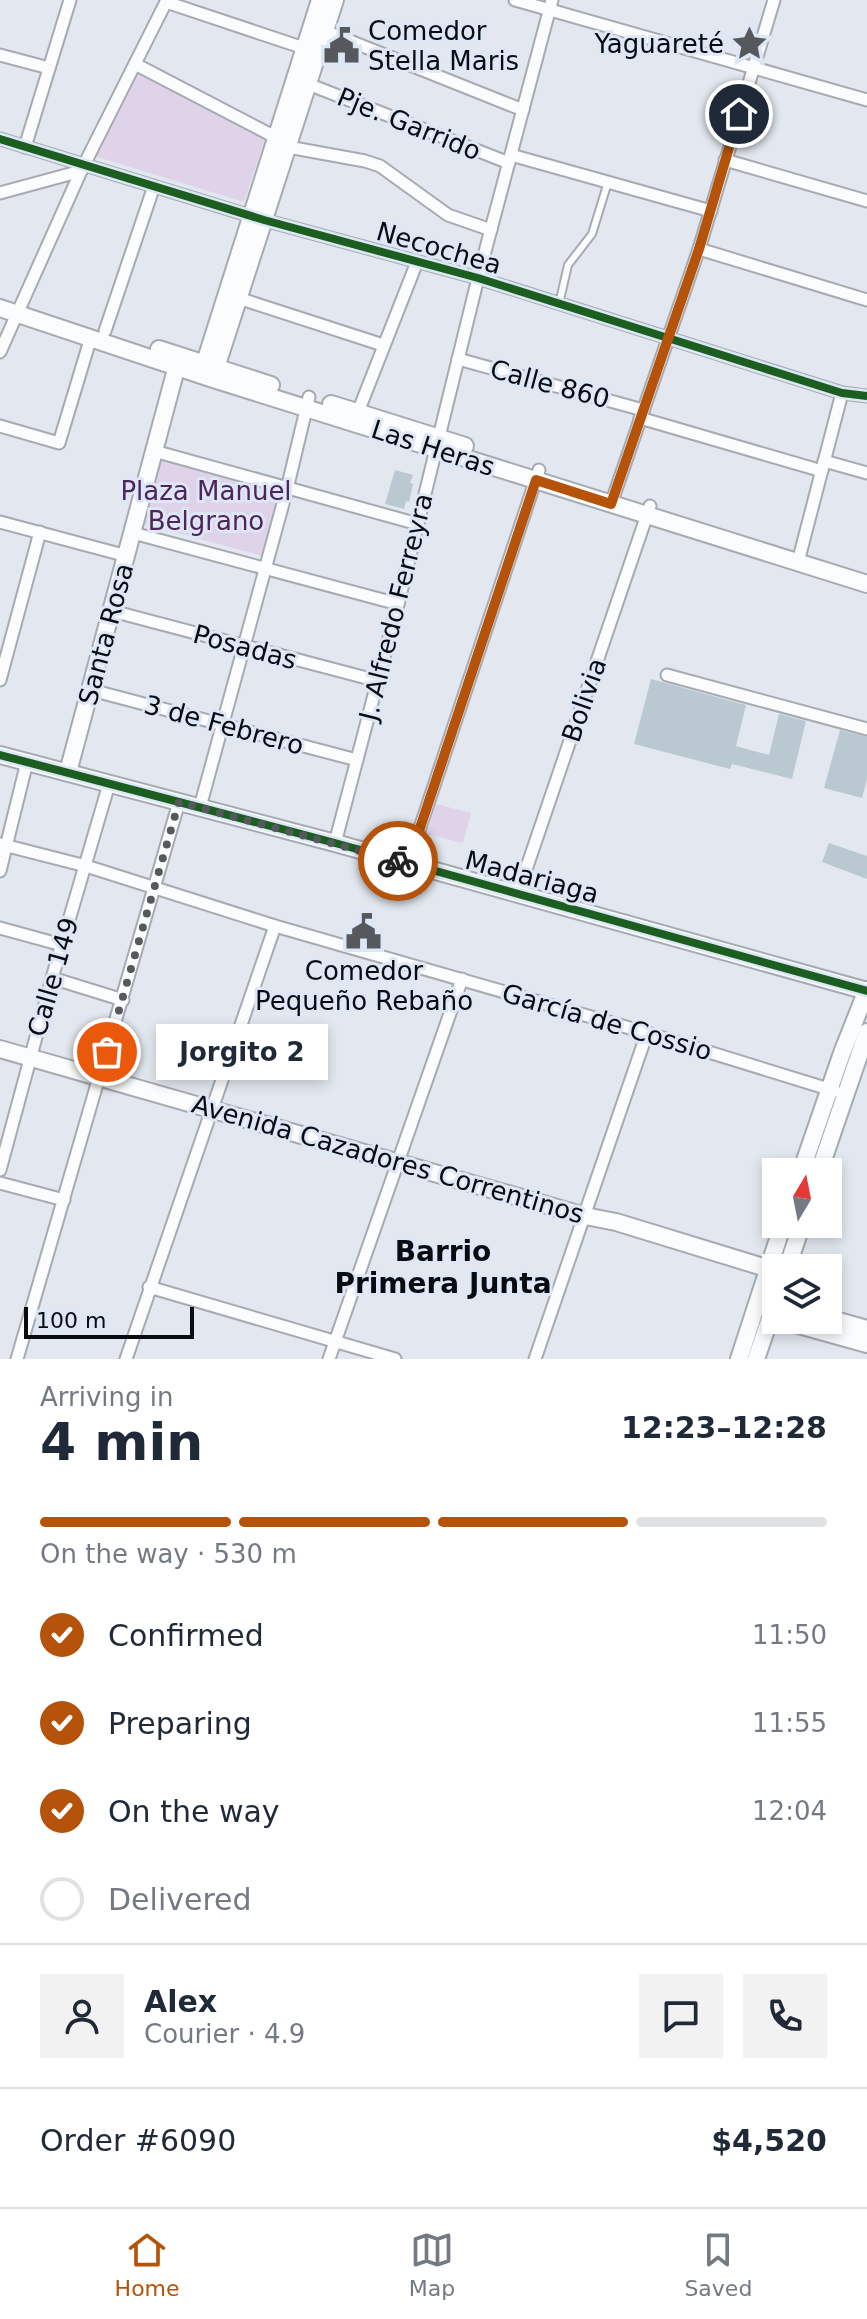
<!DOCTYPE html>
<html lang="en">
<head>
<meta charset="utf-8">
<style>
	body { margin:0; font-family:"DejaVu Sans",sans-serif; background:#f2f2f3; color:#1f2937; height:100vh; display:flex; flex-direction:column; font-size:30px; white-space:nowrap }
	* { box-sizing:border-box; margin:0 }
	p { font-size:26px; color:#747a83 }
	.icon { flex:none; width:44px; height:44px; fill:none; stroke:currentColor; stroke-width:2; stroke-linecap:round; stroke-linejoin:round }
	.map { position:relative; height:1359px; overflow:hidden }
	.drawer { display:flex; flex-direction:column; background:#fff; flex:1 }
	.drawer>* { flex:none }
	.needle { width:52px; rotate:10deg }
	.buttons { position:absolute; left:762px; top:1158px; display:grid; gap:16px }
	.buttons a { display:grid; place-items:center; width:80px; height:80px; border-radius:0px; background:#fff; box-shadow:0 4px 12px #0003; font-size:40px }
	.scale { position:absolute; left:24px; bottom:20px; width:170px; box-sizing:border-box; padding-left:8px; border:4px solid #080c10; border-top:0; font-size:22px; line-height:28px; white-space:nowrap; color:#080c10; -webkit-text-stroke:6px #dde7f6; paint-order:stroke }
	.pin { position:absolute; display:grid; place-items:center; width:68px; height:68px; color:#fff; margin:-34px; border:4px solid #fff; border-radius:50%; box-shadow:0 2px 8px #0007 }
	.courier { position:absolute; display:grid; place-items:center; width:80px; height:80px; margin:-40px; border:6px solid #b45309; border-radius:50%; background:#fff; color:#222; box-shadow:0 2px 10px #0007 }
	.bubble { position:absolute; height:56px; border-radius:0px; background:#fff; box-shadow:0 4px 12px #0003; font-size:26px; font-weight:800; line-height:56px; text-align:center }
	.head em { font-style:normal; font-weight:800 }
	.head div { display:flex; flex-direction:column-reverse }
	.head { display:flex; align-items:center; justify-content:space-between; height:136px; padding:0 40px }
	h1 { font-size:52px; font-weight:800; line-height:60px }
	.bar { display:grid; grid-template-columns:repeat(4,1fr); gap:12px 8px; align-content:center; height:96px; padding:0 40px }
	.bar i { height:10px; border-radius:6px; background:#e0e1e3 }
	.bar .active { background:#b45309 }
	.bar p { grid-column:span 4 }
	.line { display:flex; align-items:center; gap:20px; padding:0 40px; border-top:2px solid #e0e1e3 }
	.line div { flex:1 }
	.round { display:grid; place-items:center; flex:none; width:84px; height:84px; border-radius:0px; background:#f2f2f3 }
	ol { padding:0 40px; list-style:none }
	li { display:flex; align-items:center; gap:24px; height:88px }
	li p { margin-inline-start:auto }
	li .icon { padding:8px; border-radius:50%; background:#b45309; color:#fff; stroke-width:4 }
	li:last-child { color:#747a83 }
	li i { width:44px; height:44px; border:4px solid #e0e1e3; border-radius:50% }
	.menu { display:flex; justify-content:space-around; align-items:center; height:112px; border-top:2px solid #e0e1e3; background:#fff; font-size:22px; color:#747a83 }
	.menu a { display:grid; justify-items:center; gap:4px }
	.menu .active { color:#b45309 }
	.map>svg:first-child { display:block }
</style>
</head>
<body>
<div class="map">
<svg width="867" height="1359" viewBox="0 0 867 1359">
	<rect width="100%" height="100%" fill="#e3e8f0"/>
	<g fill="#dfd3ea">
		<path d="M135,73l131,63 -22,66 -150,-46z"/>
		<path d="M160,457l123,34 -21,65 -121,-33z"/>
		<path d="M436,804l35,9 -8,30 -36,-9z"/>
	</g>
	<g fill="#bac8d1">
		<path d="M395,470l18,5 -3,8 3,1 -4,18 -3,-1 -2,8 -19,-5z"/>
		<path d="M651,679l95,26 -10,41 33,9 10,-41 27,7 -14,58 -60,-15 -2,5 -96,-25z"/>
		<path d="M840,730l27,7v42l-5,19 -38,-10z"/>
		<path d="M829,843l38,13v23l-45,-17z"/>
	</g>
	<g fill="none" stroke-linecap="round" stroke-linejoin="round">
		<defs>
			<path id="lane" d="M559,304l9,-39 24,-31 16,-52"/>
			<g id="street">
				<path d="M515,0l352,100"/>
				<path d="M166,2l144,48"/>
				<path d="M325,31l198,79"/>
				<path d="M0,55l49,13"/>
				<path d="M135,64l142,74 11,9 77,14 15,5 68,49 43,15"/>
				<path d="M308,84l201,79"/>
				<path d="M0,139l264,81 214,58 364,115 25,3"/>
				<path d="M25,147l45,-147"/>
				<path d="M511,155l200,56"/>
				<path d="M725,160l142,41"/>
				<path d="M0,193l81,-22"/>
				<path d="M699,249l168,51"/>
				<path d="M235,297l148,48"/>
				<path d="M105,331l49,-145"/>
				<path d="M0,352l81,-181 86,-171"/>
				<path d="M458,359l185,51"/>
				<path d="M358,412l59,-150"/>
				<path d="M640,418l182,53"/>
				<path d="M0,426l59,17 32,-106"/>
				<path d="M154,451l264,73"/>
				<path d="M824,461l43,12"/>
				<path d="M611,504l88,-255 75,-249"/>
				<path d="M0,522l127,34"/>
				<path d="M133,533l265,71"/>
				<path d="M798,562l44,-169"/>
				<path d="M112,611l266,70"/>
				<path d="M667,675l200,54"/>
				<path d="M0,680l40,-148"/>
				<path d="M91,690l266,70"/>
				<path d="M200,807l87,-318 22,-92"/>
				<path d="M335,843l63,-239 80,-326 74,-278"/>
				<path d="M0,844l86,22 189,60 372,107 188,58"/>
				<path d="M408,864l131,-394"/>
				<path d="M0,871l27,-109"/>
				<path d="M518,893l132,-387"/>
				<path d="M0,928l62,17"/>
				<path d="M52,978l71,22"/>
				<path d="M0,1170l52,-192 57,-194"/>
				<path d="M0,1183l64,17"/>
				<path d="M149,1287l246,72"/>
				<path d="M17,1359l162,-557"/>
				<path d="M126,1359l149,-433"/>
				<path d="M329,1359l133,-380"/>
				<path d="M535,1359l112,-326"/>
			</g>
			<g id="secondary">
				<path d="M0,308l213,71 654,205"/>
				<path d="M159,349l112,36"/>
				<path d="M202,372l118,-372"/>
				<path d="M213,377l122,-377"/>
				<path d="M331,404l134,42"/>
				<path d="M0,755l335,88 532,148"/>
				<path d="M68,772l111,-414"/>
				<path d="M0,1049l585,167 31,6 160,49"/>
				<path d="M801,1172l41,-119 25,-63"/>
				<path d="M819,1172l48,-140"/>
				<path d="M787,1268l15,-44"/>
				<path d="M828,1318l39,11"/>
				<path d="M781,1320l86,24"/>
				<path d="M739,1359l44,-135"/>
				<path d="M756,1359l20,-58"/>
			</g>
		</defs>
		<use href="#lane" stroke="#a6aab1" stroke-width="10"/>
		<use href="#street" stroke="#a6aab1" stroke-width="15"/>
		<use href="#secondary" stroke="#a6aab1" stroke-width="20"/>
		<use href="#lane" stroke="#fbfcfd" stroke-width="6"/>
		<use href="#street" stroke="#fbfcfd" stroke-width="11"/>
		<use href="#secondary" stroke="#fbfcfd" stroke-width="16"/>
		<defs>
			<g id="cycleway">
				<path d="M0,139l264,81 214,58 364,115 25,3"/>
				<path d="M0,755l335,88 532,148"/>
			</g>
		</defs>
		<use href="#cycleway" stroke="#dde7f6" stroke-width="13"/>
		<use href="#cycleway" stroke="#1b5e20" stroke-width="8"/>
	</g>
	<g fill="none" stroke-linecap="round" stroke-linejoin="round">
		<path stroke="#55595e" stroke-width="8" stroke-dasharray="0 14.4" d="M107,1052l72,-250 219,59"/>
		<path stroke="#b45309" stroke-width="10" d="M398,861l10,3 128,-384 75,24 88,-255 40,-135"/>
	</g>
	<defs>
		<symbol id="sight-bare" viewBox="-9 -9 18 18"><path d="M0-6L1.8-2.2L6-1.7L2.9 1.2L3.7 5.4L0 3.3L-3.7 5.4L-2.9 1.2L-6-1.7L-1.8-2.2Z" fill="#55595e" stroke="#dde7f6" stroke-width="2.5" paint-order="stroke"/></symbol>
		<symbol id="civic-bare" viewBox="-9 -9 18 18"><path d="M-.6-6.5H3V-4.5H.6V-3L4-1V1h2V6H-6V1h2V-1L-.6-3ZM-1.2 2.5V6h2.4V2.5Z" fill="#55595e" stroke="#dde7f6" stroke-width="2.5" paint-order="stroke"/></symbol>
	</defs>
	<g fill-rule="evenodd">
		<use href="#sight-bare" x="724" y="18" width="51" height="51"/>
		<use href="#civic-bare" x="316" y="20" width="51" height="51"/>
		<use href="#civic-bare" x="338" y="906" width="51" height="51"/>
	</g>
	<g text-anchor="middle" stroke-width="6" stroke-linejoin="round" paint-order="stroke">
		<g font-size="26" fill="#080c10" stroke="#dde7f6" text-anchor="start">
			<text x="368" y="40">Comedor<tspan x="368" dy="30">Stella Maris</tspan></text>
			<text x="724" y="53" text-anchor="end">Yaguareté</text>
			<text x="364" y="980" text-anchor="middle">Comedor<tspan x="364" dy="30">Pequeño Rebaño</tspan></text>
		</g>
		<g font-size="26" fill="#080c10" stroke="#dde7f6">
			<text transform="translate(409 124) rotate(22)" y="9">Pje. Garrido</text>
			<text transform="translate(439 248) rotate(16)" y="9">Necochea</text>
			<text transform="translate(550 384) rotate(15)" y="9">Calle 860</text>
			<text transform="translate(433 448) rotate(18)" y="9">Las Heras</text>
			<text transform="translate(396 607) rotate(-76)" y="9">J. Alfredo Ferreyra</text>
			<text transform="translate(106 634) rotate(-75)" y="9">Santa Rosa</text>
			<text transform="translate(245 647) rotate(15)" y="9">Posadas</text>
			<text transform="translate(584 700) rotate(-71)" y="9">Bolivia</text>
			<text transform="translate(224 725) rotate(15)" y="9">3 de Febrero</text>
			<text transform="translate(532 877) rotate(15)" y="9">Madariaga</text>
			<text transform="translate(53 977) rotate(-74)" y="9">Calle 149</text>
			<text transform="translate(607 1022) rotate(16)" y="9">García de Cossio</text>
			<text transform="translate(388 1159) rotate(16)" y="9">Avenida Cazadores Correntinos</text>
		</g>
		<g font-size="26" fill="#4e245a" stroke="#dde7f6">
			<text x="206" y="500">Plaza Manuel<tspan x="206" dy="30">Belgrano</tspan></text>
		</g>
		<g font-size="28" font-weight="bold" fill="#080c10" stroke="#dde7f6">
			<text x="443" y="1261">Barrio<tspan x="443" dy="32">Primera Junta</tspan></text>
		</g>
	</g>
</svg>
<div class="buttons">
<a><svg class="needle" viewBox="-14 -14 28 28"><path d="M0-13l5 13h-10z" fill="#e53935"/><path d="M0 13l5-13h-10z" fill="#747a83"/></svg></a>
<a><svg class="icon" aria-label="layers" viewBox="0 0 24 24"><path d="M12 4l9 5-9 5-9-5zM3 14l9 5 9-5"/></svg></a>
</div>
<div class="scale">100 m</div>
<div class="pin" style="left:107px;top:1052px;background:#ea580c"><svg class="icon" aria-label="bag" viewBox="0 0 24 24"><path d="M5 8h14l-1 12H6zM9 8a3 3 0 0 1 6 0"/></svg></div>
<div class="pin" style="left:739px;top:114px;background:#1f2937"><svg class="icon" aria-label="home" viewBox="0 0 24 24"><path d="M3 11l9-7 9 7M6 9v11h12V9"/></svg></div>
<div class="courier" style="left:398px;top:861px"><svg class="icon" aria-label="bike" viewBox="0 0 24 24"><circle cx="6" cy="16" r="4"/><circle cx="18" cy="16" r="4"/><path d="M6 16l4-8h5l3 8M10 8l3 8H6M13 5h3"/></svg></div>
<div class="bubble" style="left:156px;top:1024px;width:172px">Jorgito 2</div>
</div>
<section class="drawer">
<div class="head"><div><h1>4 min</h1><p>Arriving in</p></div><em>12:23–12:28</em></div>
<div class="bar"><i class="active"></i><i class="active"></i><i class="active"></i><i></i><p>On the way · 530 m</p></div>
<ol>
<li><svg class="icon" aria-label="check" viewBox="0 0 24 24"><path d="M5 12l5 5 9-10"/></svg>Confirmed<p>11:50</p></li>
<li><svg class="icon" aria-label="check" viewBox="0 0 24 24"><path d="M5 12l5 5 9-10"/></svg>Preparing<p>11:55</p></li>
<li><svg class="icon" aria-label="check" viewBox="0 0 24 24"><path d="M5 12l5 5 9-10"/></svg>On the way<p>12:04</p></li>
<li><i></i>Delivered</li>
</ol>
<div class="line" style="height:144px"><a class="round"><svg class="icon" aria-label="person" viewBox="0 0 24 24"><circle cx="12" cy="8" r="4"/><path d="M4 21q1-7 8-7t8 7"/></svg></a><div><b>Alex</b><p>Courier · 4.9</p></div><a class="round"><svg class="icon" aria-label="chat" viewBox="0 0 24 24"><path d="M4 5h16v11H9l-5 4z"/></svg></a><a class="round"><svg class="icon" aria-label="phone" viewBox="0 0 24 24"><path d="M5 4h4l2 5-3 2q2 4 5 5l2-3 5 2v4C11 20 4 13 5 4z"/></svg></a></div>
<div class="line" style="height:104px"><div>Order #6090</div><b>$4,520</b></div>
</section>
<nav class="menu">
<a class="active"><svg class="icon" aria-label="home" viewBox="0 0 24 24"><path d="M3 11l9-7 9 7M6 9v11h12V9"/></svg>Home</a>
<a><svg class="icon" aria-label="map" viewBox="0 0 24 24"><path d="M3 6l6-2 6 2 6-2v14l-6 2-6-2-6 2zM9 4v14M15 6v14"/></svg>Map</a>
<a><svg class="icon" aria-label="saved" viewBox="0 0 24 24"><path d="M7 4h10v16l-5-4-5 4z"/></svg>Saved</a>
</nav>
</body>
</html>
